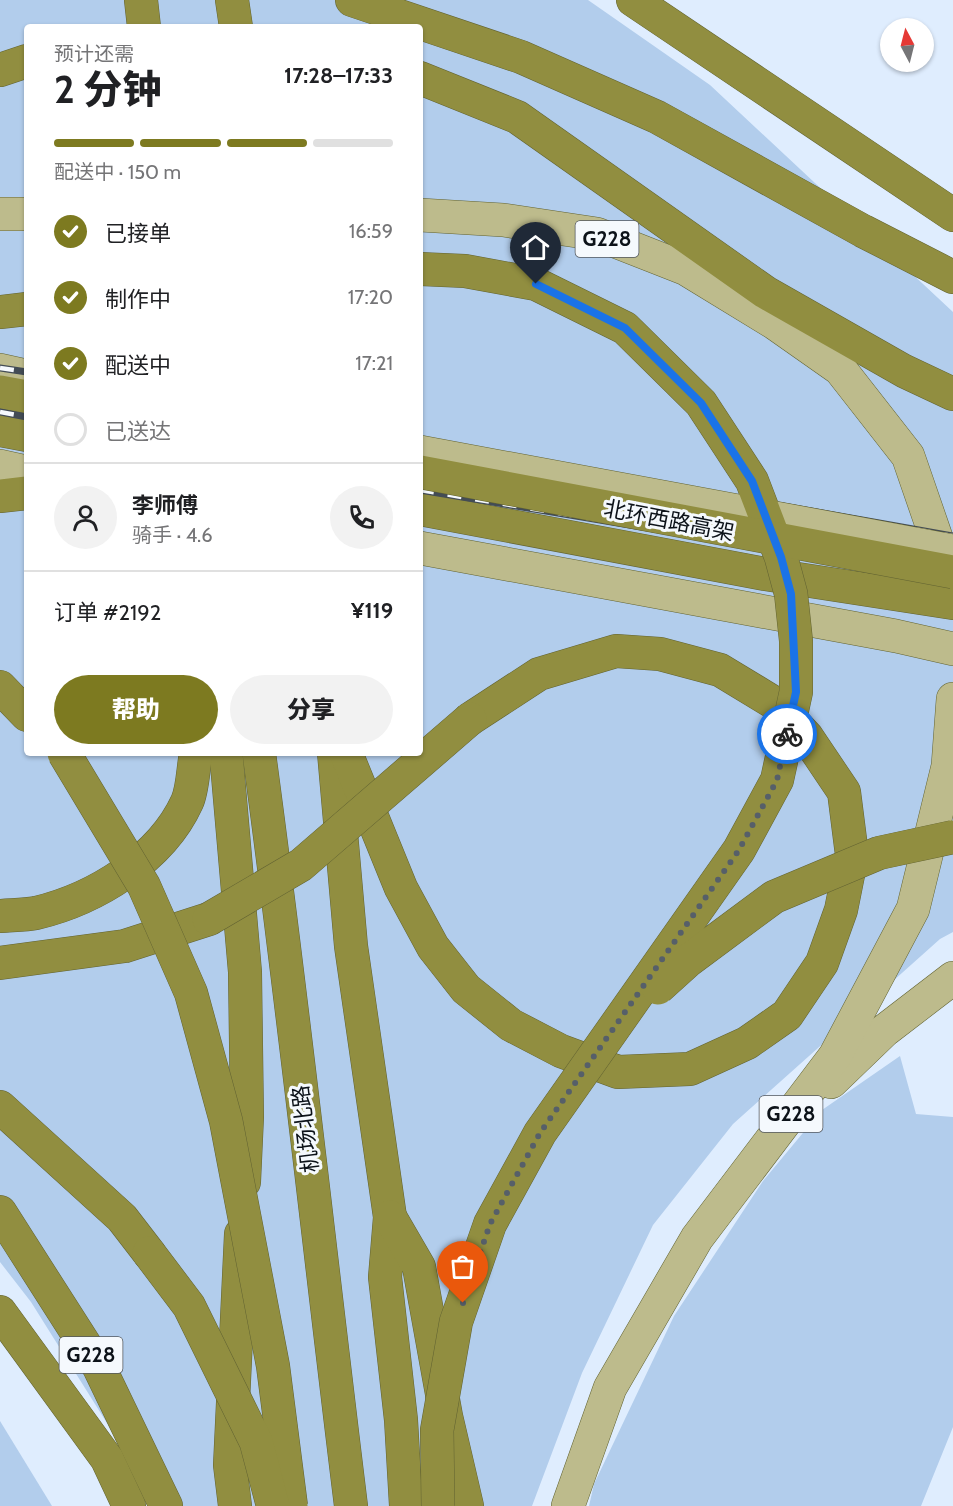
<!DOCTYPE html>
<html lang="zh">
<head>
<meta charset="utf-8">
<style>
	body { margin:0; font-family:Cabin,"Noto Sans SC",sans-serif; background:#f2f2f2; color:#202124; height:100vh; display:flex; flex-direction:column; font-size:22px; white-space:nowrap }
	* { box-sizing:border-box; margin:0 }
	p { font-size:20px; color:#757577 }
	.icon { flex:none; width:33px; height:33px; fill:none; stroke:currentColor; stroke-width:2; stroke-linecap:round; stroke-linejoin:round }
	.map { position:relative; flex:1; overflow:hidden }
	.details { position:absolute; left:24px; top:24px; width:399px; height:732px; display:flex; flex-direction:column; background:#fff; border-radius:6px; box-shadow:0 2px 4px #0004 }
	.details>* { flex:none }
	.needle { width:39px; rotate:353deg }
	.fabs { position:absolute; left:880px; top:18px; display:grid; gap:12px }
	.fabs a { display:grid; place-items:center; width:54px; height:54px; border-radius:50%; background:#fff; box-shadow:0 2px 4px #0004; font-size:30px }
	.pin { position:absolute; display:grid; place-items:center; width:51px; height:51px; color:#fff; margin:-62px -26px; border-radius:50% 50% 50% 0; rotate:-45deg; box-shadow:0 0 6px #0007 }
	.pin .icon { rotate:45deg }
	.courier { position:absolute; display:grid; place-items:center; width:60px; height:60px; margin:-30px; border:4px solid #1a73e8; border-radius:50%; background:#fff; color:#222; box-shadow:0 2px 8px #0007 }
	.overview em { font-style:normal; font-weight:800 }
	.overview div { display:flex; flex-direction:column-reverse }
	.overview { display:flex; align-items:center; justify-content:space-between; height:102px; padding:0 30px }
	h1 { font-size:39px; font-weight:800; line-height:45px }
	.bar { display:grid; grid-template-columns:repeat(4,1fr); gap:9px 6px; align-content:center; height:72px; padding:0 30px }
	.bar i { height:8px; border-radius:4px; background:#e0e0e0 }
	.bar .on { background:#7d7a20 }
	.bar p { grid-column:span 4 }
	.line { display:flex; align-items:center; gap:15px; padding:0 30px; border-top:2px solid #e0e0e0 }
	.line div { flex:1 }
	.round { display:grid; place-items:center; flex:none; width:63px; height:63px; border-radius:32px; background:#f2f2f2 }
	ol { padding:0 30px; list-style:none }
	li { display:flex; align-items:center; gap:18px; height:66px }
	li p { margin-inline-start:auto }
	li .icon { padding:6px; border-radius:50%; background:#7d7a20; color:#fff; stroke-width:4 }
	li:last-child { color:#757577 }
	li i { width:33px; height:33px; border:3px solid #e0e0e0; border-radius:50% }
	.action { display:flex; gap:12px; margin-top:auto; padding:12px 30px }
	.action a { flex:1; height:69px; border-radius:36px; background:#7d7a20; color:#fff; font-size:24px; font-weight:800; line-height:69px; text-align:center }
	.action a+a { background:#f2f2f2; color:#202124 }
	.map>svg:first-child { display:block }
</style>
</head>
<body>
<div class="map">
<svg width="953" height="1506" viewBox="0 0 953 1506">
	<rect width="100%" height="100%" fill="#dfedfe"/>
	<g fill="#b2cdec" fill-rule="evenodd">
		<path d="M0,0h588l122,85 243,227v620l-13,7 -207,185 -80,101 -71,148 -50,133h-373l-128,-204 -31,-40zM27,27h393v726h-393z"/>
		<path d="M900,1056l16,58 37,3v310l-32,79h-332l5,-22 80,-168 89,-135 59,-71z"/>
		<path d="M0,1421l52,85h-52z"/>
	</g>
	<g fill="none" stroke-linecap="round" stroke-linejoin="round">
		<defs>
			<g id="major">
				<path d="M0,214h27"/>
				<path d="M420,215l83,5 94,14 89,35 90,55 64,45 68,87 40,116"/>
				<path d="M0,370l27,6"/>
				<path d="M0,466l27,6"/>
				<path d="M420,548l476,88 57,13"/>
				<path d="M831,1082l53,-51 69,-53"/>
				<path d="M568,1506l42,-118 87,-150 138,-182 78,-147 35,-143 5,-67"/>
			</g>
			<g id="highway">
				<path d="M141,0l3,27"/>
				<path d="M232,0l4,27"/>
				<path d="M352,0l169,57 136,60 206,114 90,46"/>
				<path d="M633,0l320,215"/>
				<path d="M0,70l27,-9"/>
				<path d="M420,78l97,39 248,175 139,79 49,23"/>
				<path d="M0,312l27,-3"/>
				<path d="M0,392l27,5"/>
				<path d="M0,430l27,5"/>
				<path d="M0,496l27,-3"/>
				<path d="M420,509l345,65 188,29"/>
				<path d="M0,687l27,28"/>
				<path d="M226,753l19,219 2,145 -3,65"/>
				<path d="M259,753c34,250 61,502 92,753"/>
				<path d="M334,753l17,193 39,271 -5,60 16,143 5,86"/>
				<path d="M346,753l55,135 32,59 33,42 45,36 50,26 57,21 72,-3 57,-26 40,-28 35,-52 19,-53 11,-55 -8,-63 -37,-55 -31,-33 -56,-34 -60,-16 -44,-3 -77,23 -69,45"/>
				<path d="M0,916c12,-1 25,-1 36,-3 59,-14 125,-54 151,-111 6,-13 6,-34 9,-49"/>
				<path d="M0,963l125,-17 84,-27"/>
				<path d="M0,1107l122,111 27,35"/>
				<path d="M0,1212l99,155 67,139"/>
				<path d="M390,1217l29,50 27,149 21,90"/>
				<path d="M0,1312l107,147 22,47"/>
				<path d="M235,1506l-5,-41 11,-231"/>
			</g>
		</defs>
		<use href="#major" stroke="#626332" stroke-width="34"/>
		<use href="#highway" stroke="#626332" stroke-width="34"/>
		<use href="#major" stroke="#bdbb8c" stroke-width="33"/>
		<use href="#highway" stroke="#918e40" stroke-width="33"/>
		<defs>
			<g id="rail">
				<path d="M0,368l27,4"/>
				<path d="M0,412l27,5"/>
				<path d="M420,442l533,94"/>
				<path d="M420,490l533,89"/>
			</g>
		</defs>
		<use href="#rail" stroke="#434c55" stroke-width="7"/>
		<use href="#rail" stroke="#f5f9fd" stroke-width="4.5" stroke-dasharray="14" stroke-linecap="butt"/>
		<defs>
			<path id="major-bridge" d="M420,452l533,99"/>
			<g id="highway-bridge">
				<path d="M420,269l45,2 71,13 89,44 76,75 51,78 29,76 10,37 5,47v51l-19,88 -38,70 -199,283 -50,91 -34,98 -19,108 1,76"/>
				<path d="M420,472l533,100"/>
				<path d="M64,753l80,133 47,107 35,128 47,245 18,140"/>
				<path d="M209,919l92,-54 169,-146"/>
				<path d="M658,988l31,-28 85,-63 105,-44 74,-16"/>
				<path d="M149,1253l40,53 67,136 17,64"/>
			</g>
		</defs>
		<use href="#major-bridge" stroke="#626332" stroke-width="34" stroke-linecap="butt"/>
		<use href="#highway-bridge" stroke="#626332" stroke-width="34" stroke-linecap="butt"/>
		<use href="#major-bridge" stroke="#bdbb8c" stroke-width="33"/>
		<use href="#highway-bridge" stroke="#918e40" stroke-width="33"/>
	</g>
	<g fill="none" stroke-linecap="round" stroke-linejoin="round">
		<path stroke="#565f69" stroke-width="6" stroke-dasharray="0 10.8" d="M463,1303l27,-79 50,-91 199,-283 38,-70 10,-46"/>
		<path stroke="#1a73e8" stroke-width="8" d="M536,284l89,44 76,75 51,78 29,76 10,37 5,98 -9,42"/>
	</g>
	<g text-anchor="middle" stroke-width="6" stroke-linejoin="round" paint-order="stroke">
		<g fill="#f5f9fd" stroke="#52575d" stroke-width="1.5">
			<rect x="575.5" y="221" width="63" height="36" rx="4.5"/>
			<rect x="759.5" y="1096" width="63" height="36" rx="4.5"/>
			<rect x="59.5" y="1337" width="63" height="36" rx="4.5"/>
		</g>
		<g font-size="21" font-weight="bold" fill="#0c1219">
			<text x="607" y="246">G228</text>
			<text x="791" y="1121">G228</text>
			<text x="91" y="1362">G228</text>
		</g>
		<g font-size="22" fill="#0c1219" stroke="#f5f9fd">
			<text transform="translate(669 520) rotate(11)" y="8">北环西路高架</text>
			<text transform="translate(305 1129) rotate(-97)" y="8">机场北路</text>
		</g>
	</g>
</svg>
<div class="fabs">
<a><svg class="needle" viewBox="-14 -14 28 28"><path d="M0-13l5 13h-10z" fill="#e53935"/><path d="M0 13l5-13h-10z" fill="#757577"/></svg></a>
</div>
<div class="pin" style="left:463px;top:1303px;background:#ea580c"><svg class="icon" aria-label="bag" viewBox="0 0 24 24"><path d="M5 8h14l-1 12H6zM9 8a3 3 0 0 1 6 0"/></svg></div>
<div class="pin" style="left:536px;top:284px;background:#1f2937"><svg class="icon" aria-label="home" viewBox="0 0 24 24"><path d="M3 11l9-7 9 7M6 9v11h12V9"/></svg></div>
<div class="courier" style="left:787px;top:734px"><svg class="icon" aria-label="bike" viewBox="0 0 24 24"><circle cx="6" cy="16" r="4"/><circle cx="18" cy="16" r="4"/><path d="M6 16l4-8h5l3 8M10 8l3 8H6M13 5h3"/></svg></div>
<section class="details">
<div class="overview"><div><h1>2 分钟</h1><p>预计还需</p></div><em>17:28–17:33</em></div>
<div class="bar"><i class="on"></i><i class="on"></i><i class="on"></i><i></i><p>配送中 · 150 m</p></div>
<ol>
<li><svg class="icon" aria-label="check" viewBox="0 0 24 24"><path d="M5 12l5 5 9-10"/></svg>已接单<p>16:59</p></li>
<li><svg class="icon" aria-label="check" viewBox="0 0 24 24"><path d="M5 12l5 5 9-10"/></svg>制作中<p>17:20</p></li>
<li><svg class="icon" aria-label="check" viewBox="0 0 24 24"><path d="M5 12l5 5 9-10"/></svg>配送中<p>17:21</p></li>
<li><i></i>已送达</li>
</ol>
<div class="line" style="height:108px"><a class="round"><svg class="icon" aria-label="person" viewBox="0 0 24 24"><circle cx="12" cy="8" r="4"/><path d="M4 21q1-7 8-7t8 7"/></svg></a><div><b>李师傅</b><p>骑手 · 4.6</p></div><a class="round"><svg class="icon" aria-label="phone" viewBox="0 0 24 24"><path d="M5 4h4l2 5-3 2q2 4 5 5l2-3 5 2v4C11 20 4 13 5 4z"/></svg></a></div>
<div class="line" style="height:78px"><div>订单 #2192</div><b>¥119</b></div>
<div class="action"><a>帮助</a><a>分享</a></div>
</section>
</div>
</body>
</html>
